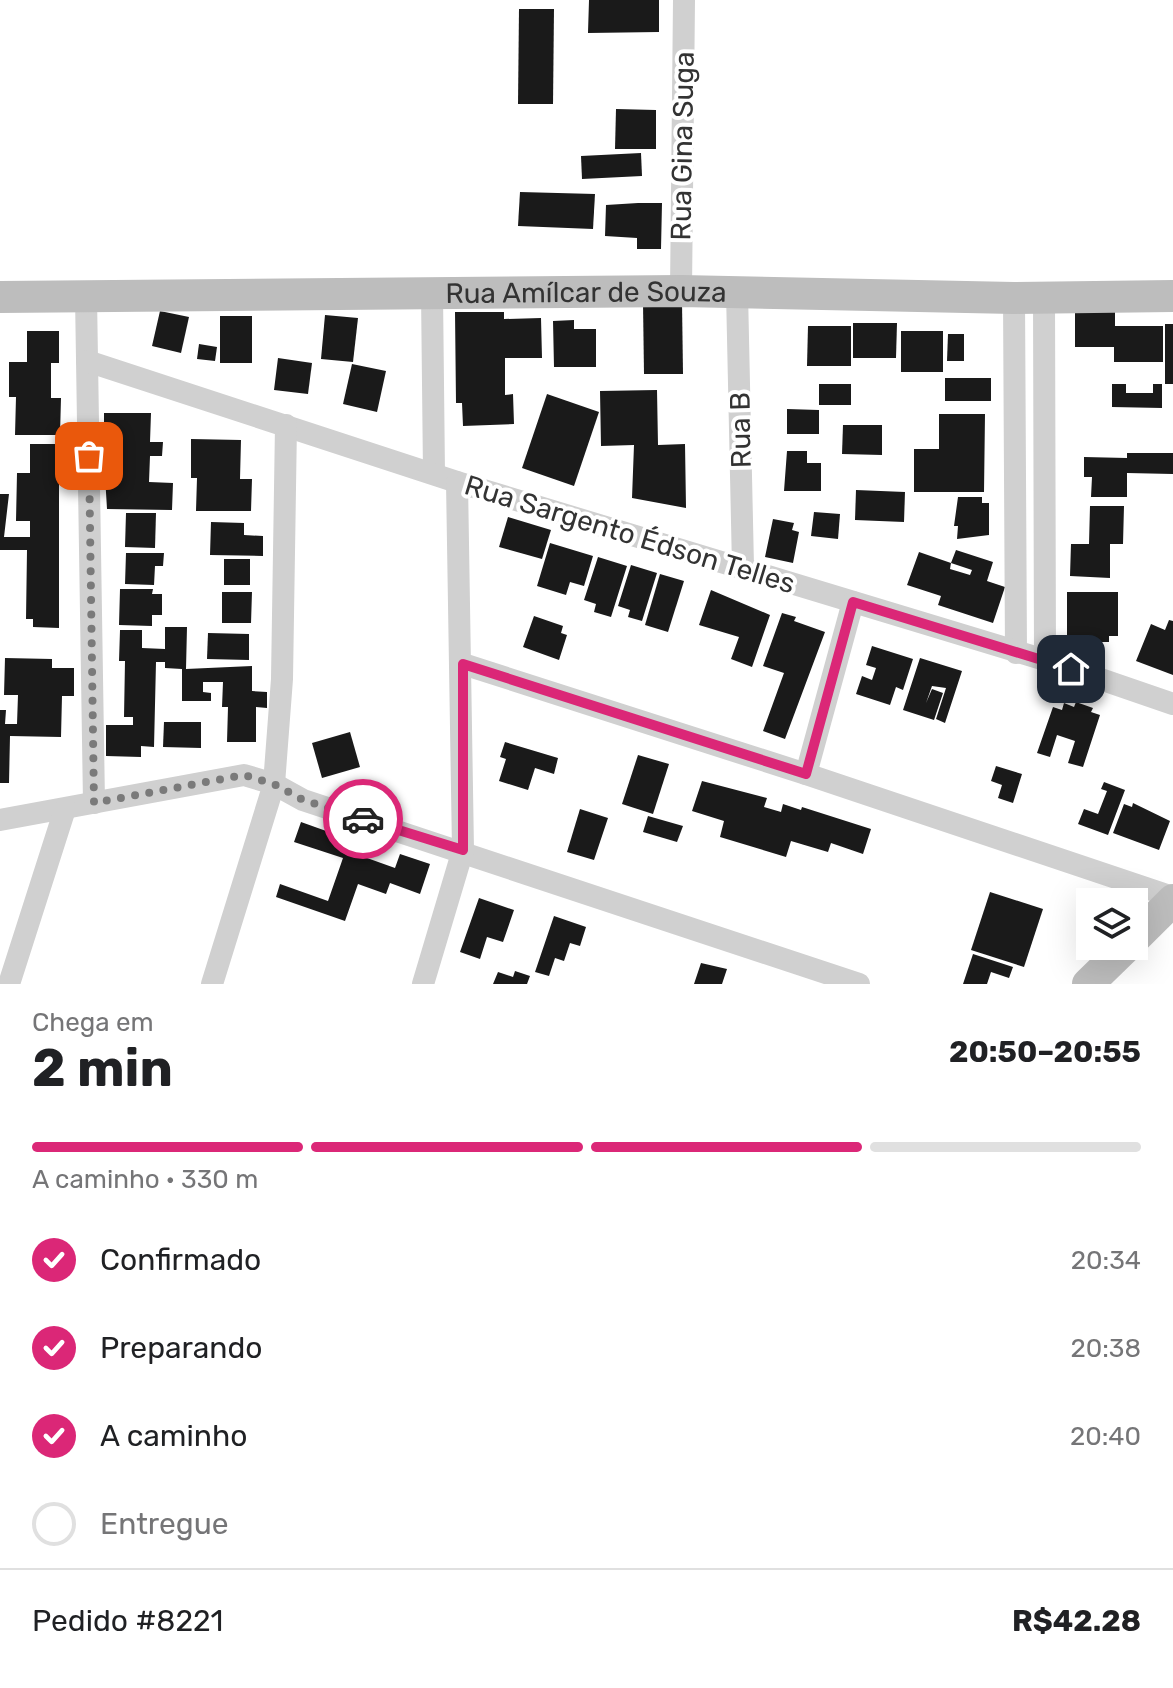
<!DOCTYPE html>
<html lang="pt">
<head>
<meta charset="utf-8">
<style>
	body { margin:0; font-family:Rubik,sans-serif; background:#f6f6f6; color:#202124; height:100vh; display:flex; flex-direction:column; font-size:30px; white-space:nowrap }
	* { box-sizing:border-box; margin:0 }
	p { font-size:26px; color:#757577 }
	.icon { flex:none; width:44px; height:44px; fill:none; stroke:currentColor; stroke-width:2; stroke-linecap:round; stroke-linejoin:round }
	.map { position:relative; height:984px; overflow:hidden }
	.drawer { display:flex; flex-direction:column; background:#fff; flex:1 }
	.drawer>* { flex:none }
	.fabs { position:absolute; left:1076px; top:888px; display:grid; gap:16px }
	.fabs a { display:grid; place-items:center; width:72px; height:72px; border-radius:0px; background:#fff; box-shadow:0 8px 32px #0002; font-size:40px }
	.pin { position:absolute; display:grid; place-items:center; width:68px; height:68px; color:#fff; margin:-34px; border-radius:16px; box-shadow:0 4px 12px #0006 }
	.courier { position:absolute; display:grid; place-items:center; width:80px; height:80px; margin:-40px; border:6px solid #db2777; border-radius:50%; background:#fff; color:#222; box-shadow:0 2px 10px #0007 }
	.summary em { font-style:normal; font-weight:700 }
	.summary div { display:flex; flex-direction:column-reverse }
	.summary { display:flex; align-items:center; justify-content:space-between; height:136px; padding:0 32px }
	h1 { font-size:52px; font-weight:700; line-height:60px }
	.bar { display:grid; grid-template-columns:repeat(4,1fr); gap:12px 8px; align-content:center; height:96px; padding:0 32px }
	.bar i { height:10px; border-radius:6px; background:#e0e0e0 }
	.bar .active { background:#db2777 }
	.bar p { grid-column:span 4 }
	.line { display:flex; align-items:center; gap:20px; padding:0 32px; border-top:2px solid #e0e0e0 }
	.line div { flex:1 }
	ol { padding:0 32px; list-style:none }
	li { display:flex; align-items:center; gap:24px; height:88px }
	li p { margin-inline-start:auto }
	li .icon { padding:8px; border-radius:50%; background:#db2777; color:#fff; stroke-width:4 }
	li:last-child { color:#757577 }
	li i { width:44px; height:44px; border:4px solid #e0e0e0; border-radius:50% }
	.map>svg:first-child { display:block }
</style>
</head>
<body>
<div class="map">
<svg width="1173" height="984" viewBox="0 0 1173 984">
	<rect width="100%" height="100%" fill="#fff"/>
	<g fill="#1a1a1a" fill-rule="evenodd">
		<path d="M589,0h70v32l-71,1z"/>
		<path d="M519,9h35l-1,95h-35z"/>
		<path d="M616,109l40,1v39h-41z"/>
		<path d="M641,153l1,23 -60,3 -1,-23z"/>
		<path d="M520,192l75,2 -2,35 -75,-3z"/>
		<path d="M638,203h24l-1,46h-24v-11l-32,-2 1,-31z"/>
		<path d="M682,302l1,72h-39l-1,-71z"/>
		<path d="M1075,310l40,1v15h48v36h-49v-15h-39z"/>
		<path d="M160,311l29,6 -8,36 -29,-7z"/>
		<path d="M455,312h49v7l37,-1 1,40h-37v37l8,-1 1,30 -51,2 -1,-23h-6z"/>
		<path d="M325,315l33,3 -5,44 -32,-3z"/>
		<rect x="220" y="316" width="32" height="47"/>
		<path d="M574,320v9h22v38h-42l-1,-46z"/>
		<path d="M853,323h44l-1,35h-43z"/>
		<rect x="1165" y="324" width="8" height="60"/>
		<path d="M808,326h43v40h-44z"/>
		<path d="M27,331h32v32h-8v35h10l-1,37h-45l1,-38h-7v-35h18z"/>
		<rect x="901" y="331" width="42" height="41"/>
		<path d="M948,334h16v27h-17z"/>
		<path d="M199,344l18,3 -2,14 -18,-2z"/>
		<path d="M278,358l34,5 -4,31 -34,-4z"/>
		<path d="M352,364l34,7 -9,41 -34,-8z"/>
		<rect x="945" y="378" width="46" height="23"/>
		<rect x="819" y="384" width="32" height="21"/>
		<path d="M1112,384h14v9h27v-9h9v24l-50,-1z"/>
		<path d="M657,390l1,55 27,-1 1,64 -54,-10 2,-53 -33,1 -1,-55z"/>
		<path d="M547,394l52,18 -25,74 -52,-18z"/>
		<path d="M787,409l32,1v24h-32z"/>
		<path d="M104,413h47l-1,29h13l-1,14h-12l-1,26 24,1 -1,27 -65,-1 -3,-50h12v-19h-12z"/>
		<path d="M939,414h46l-1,78h-70v-43h25z"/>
		<path d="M843,425h39v30l-40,-1z"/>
		<path d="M191,439l50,1 -1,39h12l-1,32h-55l1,-33h-6z"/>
		<path d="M30,444h29v184l-26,-1v-8h-7l1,-69h-27v-56h9l-5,43h26v-16h-14l1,-48h13z"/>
		<path d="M787,451h20v12h14v28h-37z"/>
		<path d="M1127,453h46v21l-46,-1v24h-36l1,-20h-8v-20l43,1z"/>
		<path d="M856,490l49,2 -1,30 -49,-2z"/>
		<path d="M958,497h24v6h7v32l-32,4 1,-13h-4z"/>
		<path d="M1090,506h34l-1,38h-13v34l-40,-2 1,-32h18z"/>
		<path d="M814,512l26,2 -2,25 -27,-3z"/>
		<path d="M126,513h30l-1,35 -30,-1z"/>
		<path d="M508,517l43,13 -9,29 -43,-12z"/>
		<path d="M773,519l21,4 -2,7 7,2 -6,31 -28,-6z"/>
		<path d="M211,522l33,1v12l19,1v20l-53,-1z"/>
		<path d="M550,543l43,13 -9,30 -14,-4 -4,13 -29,-9z"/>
		<path d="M956,550l37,12 -6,19 18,6 -12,36 -55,-18 3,-9 -34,-11 12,-33 32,11zM951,563l21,7 -2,5 -20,-6z"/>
		<path d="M126,553h38l-1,13h-8l-1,19 -29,-1z"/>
		<path d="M598,557l29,9 -16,51 -17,-5 2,-8 -12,-4z"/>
		<rect x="224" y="559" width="26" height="26"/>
		<path d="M631,565l26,8 -15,48 -14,-4 2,-7 -12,-4z"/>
		<path d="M660,574l24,7 -16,51 -23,-7z"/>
		<path d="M120,589h33l-1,5h10v21h-10v11l-33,-1z"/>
		<path d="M711,590l59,25 -18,52 -21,-8 8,-22 -40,-12z"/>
		<path d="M222,592h30l-1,31h-29z"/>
		<path d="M1067,592h51v44h-9v6h-28v-7h-14z"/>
		<path d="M782,613l14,4 -2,4 31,11 -40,107 -22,-8 21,-58 -21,-7z"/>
		<path d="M534,616l29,10 -2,7 6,2 -8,25 -36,-13z"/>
		<path d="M1169,620l4,1v54l-37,-14 15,-37 14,6z"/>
		<path d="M165,627h22l-1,42 66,-3v25l15,1v16l-11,-1v35h-29l1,-35h-6l1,-25h-20v10l8,1v8h-29v-32l-17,-1v-6h-9l-2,85 -13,-1v11l-35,-1v-31h27v-8h-9l1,-56h-6l1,-31h22v18l23,1z"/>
		<path d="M208,633l41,1v26l-42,-1z"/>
		<path d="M872,646l41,13 -10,31 -7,-3 -6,18 -34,-11 6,-18 10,4 4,-12 -10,-3z"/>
		<path d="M5,658l47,1v9h22v28h-12l-1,41 -51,-1 -1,47h-9v-73h6l-1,14h12l1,-29h-14z"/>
		<path d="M920,658l42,13 -17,52 -9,-4 10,-31 -14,-2 -6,17 6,-14 11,4 -9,27 -31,-10z"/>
		<path d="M1076,702l17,6 -2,4 9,3 -17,52 -15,-4 7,-22 -18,-6 -7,22 -13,-4 16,-46 9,3 2,-7 10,4z"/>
		<path d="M164,722h37v26l-38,-1z"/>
		<path d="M350,732l10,35 -38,11 -10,-35z"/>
		<path d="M505,742l53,16 -4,16 -19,-6 -7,22 -29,-9 7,-22 -6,-2z"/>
		<path d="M638,755l31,9 -16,50 -31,-10z"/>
		<path d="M996,766l26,8 -9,29 -15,-5 4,-13 -11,-4z"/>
		<path d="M702,781l65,17 -3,9 17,5 2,-8 18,6 1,-3 69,22 -8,25 -32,-11 -3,9 -37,-11 -5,16 -66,-20 4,-16 -32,-10z"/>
		<path d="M1104,782l21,8 -17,45 -30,-11 6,-15 14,5 9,-23 -6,-2z"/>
		<path d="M1133,803l37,18 -11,29 -46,-17 11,-29 8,3z"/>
		<path d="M580,809l28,9 -14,42 -27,-8z"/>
		<path d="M648,816l35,10 -6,16 -34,-10z"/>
		<path d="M301,822l70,25 -4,11 28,10 5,-14 30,10 -10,30 -30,-11 -4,11 -28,-10 -13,37 -69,-24 4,-13 48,17 15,-43 -49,-16z"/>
		<path d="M990,892l53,17 -19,58 -53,-17z"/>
		<path d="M479,898l35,12 -11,32 -16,-5 -7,22 -20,-7z"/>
		<path d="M554,916l32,11 -6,19 -10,-3 -6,18 -9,-3 -6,18 -14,-4z"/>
		<path d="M973,954l40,13 -4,11 -18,-6 -4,12h-24z"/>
		<path d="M701,963l26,6 -5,15h-28z"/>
		<path d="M515,971l15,5 -3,8h-34l5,-12 15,5z"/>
	</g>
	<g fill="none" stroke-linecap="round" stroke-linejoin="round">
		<g stroke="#d0d0d0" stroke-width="22">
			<path d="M681,291l3,-291"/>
			<path d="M737,292l6,275"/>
			<path d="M432,293l2,181"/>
			<path d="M86,296l8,507"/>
			<path d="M1014,298l2,355"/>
			<path d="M1044,298l1,362"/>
			<path d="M87,361l370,121 588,178 128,44"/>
			<path d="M463,664l343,110 367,123"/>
			<path d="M806,774l47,-172"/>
			<path d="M0,820l244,-45 30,9 29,16 556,184"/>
			<path d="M9,984l56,-175"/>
			<path d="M212,984l62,-200 8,-105 4,-254"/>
			<path d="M423,984l40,-134 -6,-368"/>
		</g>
		<g stroke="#bdbdbd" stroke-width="32">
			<path id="s1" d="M0,297l681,-6 333,7 159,-2"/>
			<path d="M1134,939l39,-39"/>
			<path d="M1088,984l39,-38"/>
		</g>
	</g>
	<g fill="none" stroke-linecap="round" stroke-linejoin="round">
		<path stroke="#7a7a7a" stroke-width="8" stroke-dasharray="0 14.4" d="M89,456l5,347 150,-28 30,9 29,16 60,19"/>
		<path stroke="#db2777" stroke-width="10" d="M363,819l100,31v-186l343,110 47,-172 218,67"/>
	</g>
	<g text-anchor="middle" stroke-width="8" stroke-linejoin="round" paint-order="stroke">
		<g font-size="28" fill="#333" stroke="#fff">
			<text transform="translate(682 146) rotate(-89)" y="10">Rua Gina Suga</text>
			<text dy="10" stroke="none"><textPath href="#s1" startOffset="586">Rua Amílcar de Souza</textPath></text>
			<text transform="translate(740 430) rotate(-91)" y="10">Rua B</text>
			<text transform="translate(630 534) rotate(17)" y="10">Rua Sargento Édson Telles</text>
		</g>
	</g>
</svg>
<div class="fabs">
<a><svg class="icon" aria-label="layers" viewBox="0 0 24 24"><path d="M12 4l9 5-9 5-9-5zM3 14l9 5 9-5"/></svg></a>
</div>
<div class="pin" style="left:89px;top:456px;background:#ea580c"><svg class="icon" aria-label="bag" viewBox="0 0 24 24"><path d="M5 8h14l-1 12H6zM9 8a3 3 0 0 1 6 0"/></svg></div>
<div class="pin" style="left:1071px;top:669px;background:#1f2937"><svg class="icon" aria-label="home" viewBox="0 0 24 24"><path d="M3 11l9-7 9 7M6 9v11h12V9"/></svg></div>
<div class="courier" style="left:363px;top:819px"><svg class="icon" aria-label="car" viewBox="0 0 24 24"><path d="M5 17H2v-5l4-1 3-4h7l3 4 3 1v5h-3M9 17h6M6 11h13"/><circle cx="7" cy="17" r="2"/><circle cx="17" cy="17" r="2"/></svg></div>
</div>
<section class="drawer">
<div class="summary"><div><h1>2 min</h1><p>Chega em</p></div><em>20:50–20:55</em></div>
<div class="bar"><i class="active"></i><i class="active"></i><i class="active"></i><i></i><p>A caminho · 330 m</p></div>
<ol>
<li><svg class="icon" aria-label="check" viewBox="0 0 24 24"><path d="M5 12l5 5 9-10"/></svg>Confirmado<p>20:34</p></li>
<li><svg class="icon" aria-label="check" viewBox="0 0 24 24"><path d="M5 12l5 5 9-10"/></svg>Preparando<p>20:38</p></li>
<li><svg class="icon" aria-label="check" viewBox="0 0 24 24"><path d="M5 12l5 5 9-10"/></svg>A caminho<p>20:40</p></li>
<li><i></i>Entregue</li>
</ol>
<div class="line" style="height:104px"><div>Pedido #8221</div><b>R$42.28</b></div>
</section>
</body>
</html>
